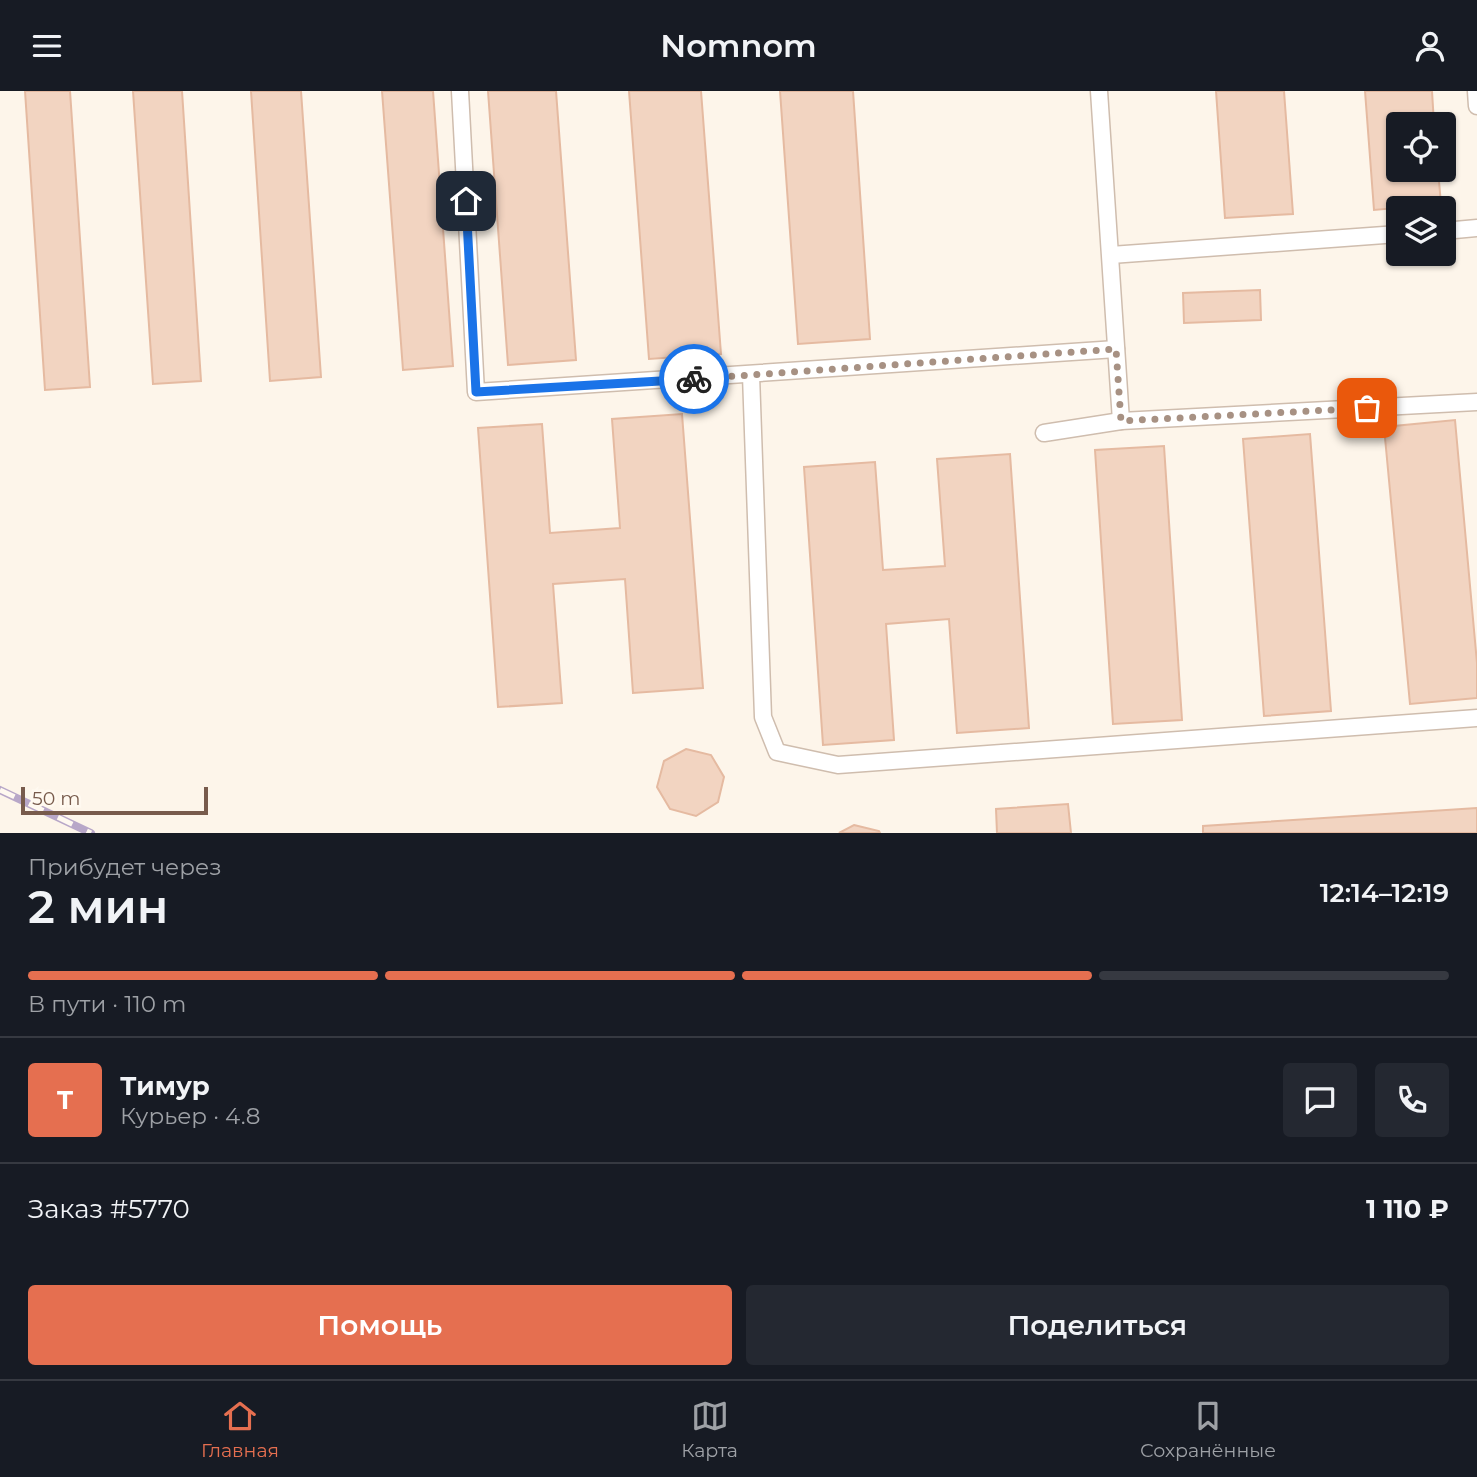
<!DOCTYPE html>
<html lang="ru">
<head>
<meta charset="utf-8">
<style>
	body { margin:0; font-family:Montserrat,sans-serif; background:#242831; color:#f1f3f6; height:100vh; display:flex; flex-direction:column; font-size:26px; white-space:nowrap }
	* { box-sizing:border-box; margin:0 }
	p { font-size:23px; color:#9ea1a6 }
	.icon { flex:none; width:38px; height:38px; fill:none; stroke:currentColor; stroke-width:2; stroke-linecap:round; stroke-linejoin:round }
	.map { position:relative; height:742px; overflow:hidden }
	.side { display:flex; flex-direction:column; background:#171b24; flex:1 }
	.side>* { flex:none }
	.tools { position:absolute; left:1386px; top:21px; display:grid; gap:14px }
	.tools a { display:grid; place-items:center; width:70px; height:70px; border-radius:7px; background:#171b24; box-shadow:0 2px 5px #0004; font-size:35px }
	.scale { position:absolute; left:21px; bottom:18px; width:187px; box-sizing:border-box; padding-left:7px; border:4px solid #785b4c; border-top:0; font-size:19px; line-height:24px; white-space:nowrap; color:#785b4c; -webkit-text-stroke:5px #fff9f0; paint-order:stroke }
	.pin { position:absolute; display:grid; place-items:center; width:60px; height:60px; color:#fff; margin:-30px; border-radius:14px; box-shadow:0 4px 10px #0006 }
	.courier { position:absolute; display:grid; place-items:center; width:70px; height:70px; margin:-35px; border:5px solid #1a73e8; border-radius:50%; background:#fff; color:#222; box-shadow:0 2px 9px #0007 }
	.summary em { font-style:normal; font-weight:600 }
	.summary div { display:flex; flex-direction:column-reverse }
	.summary { display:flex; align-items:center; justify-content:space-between; height:119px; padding:0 28px }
	h1 { font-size:46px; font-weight:600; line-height:52px }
	.bar { display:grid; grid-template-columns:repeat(4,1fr); gap:10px 7px; align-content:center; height:84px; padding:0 28px }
	.bar i { height:9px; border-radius:5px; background:#363941 }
	.bar .active { background:#e56f50 }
	.bar p { grid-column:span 4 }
	.line { display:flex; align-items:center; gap:18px; padding:0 28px; border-top:2px solid #363941 }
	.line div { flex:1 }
	.round { display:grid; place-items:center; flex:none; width:74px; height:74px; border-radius:7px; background:#242831 }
	.cta { display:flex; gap:14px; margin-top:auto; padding:14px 28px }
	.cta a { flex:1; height:80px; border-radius:7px; background:#e56f50; color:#fff; font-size:28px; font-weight:600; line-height:80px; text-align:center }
	.cta a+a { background:#242831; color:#f1f3f6 }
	header { display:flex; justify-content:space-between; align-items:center; height:91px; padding:0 28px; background:#171b24; font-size:32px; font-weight:600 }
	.dock { display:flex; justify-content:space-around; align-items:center; height:98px; border-top:2px solid #363941; background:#171b24; font-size:19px; color:#9ea1a6 }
	.dock a { display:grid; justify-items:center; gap:4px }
	.dock .active { color:#e56f50 }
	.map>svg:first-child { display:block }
</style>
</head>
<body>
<header><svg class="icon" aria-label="menu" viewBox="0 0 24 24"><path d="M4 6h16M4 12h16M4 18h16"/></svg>Nomnom<svg class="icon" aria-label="person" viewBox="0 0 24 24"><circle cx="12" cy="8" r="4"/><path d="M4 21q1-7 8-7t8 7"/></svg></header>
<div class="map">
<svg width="1477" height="742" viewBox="0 0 1477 742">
	<rect width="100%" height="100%" fill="#fdf5ea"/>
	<g fill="#f2d4c1" stroke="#e5baa1" stroke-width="2">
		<path d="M25,0h45l20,296 -45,3z"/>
		<path d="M133,0h49l19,290 -48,3z"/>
		<path d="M251,0h50l20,286 -51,4z"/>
		<path d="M382,0h51l20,275 -50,4z"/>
		<path d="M488,0h68l20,269 -68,5z"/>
		<path d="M629,0h72l20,263 -72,5z"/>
		<path d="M780,0h73l17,248 -72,5z"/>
		<path d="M1216,0h68l9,123 -68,4z"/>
		<path d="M1365,0h67l2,33h-36v46h40l3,34 -67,6z"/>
		<path d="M1260,199l1,30 -77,3 -1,-30z"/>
		<path d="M682,323l21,274 -70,5 -8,-114 -72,5 9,119 -64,4 -20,-279 64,-4 8,109 70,-5 -8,-109z"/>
		<path d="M1455,329l22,243v35l-67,6 -26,-277z"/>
		<path d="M1310,343l21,277 -67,5 -21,-277z"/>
		<path d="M1164,355l18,274 -69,4 -18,-274z"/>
		<path d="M1010,363l19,274 -72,5 -8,-114 -63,5 8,116 -71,5 -19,-278 71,-5 8,108 62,-4 -8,-107z"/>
		<path d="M686,658l25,6 13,22 -6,25 -22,14 -26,-7 -13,-22 7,-26z"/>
		<path d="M1068,713l3,29h-74l-1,-24z"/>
		<path d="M1477,717v25h-274v-7z"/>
		<path d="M854,734l25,6 1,2h-41z"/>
	</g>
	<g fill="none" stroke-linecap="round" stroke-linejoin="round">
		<defs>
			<g id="lane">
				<path d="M460,0l16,301 640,-43"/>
				<path d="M1099,0l22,330"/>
				<path d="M1476,0l1,15"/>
				<path d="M1444,140l33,-3"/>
				<path d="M1111,164l287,-21"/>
				<path d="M751,284l12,342 14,35 61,13 639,-47"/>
				<path d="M1044,342l77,-12 356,-19"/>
			</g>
		</defs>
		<use href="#lane" stroke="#cfbdae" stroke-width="19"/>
		<use href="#lane" stroke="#fff" stroke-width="16"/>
		<defs>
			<path id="rail" d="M0,699l91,43"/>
		</defs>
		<use href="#rail" stroke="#b8a7c8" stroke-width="8"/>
		<use href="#rail" stroke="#fff9f0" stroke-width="5" stroke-dasharray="16" stroke-linecap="butt"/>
	</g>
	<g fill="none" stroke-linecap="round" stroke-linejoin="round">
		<path stroke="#a79183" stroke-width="7" stroke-dasharray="0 12.6" d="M694,288l422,-30 5,72 246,-13"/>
		<path stroke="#1a73e8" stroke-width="9" d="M466,110l10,191 218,-13"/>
	</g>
</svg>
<div class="tools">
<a><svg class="icon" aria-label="locate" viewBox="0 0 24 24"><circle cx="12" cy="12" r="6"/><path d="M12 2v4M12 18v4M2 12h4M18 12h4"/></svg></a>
<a><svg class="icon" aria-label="layers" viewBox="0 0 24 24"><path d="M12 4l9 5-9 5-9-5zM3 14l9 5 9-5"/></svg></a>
</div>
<div class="scale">50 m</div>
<div class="pin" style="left:1367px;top:317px;background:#ea580c"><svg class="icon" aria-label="bag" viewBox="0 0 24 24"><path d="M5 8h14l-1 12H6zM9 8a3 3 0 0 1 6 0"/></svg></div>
<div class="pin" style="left:466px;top:110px;background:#1f2937"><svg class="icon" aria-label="home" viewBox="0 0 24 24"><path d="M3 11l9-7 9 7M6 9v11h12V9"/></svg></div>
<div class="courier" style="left:694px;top:288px"><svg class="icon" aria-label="bike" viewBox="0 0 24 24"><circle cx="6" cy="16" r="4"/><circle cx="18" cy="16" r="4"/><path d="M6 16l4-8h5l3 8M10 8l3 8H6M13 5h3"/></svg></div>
</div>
<section class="side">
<div class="summary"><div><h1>2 мин</h1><p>Прибудет через</p></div><em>12:14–12:19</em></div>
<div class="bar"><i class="active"></i><i class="active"></i><i class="active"></i><i></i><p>В пути · 110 m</p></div>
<div class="line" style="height:126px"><b class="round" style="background:#e56f50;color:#fff">Т</b><div><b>Тимур</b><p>Курьер · 4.8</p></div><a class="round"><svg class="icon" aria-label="chat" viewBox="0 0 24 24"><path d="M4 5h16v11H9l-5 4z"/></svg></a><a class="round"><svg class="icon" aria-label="phone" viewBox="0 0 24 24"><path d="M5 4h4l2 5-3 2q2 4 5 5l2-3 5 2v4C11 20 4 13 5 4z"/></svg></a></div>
<div class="line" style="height:91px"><div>Заказ #5770</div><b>1 110 ₽</b></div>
<div class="cta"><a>Помощь</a><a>Поделиться</a></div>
</section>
<nav class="dock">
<a class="active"><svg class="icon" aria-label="home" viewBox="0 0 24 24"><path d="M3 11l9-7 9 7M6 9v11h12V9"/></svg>Главная</a>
<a><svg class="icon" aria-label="map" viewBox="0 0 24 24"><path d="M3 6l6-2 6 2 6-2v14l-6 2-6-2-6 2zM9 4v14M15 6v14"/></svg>Карта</a>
<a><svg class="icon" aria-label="saved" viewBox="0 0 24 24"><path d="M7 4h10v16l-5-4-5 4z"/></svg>Сохранённые</a>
</nav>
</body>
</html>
